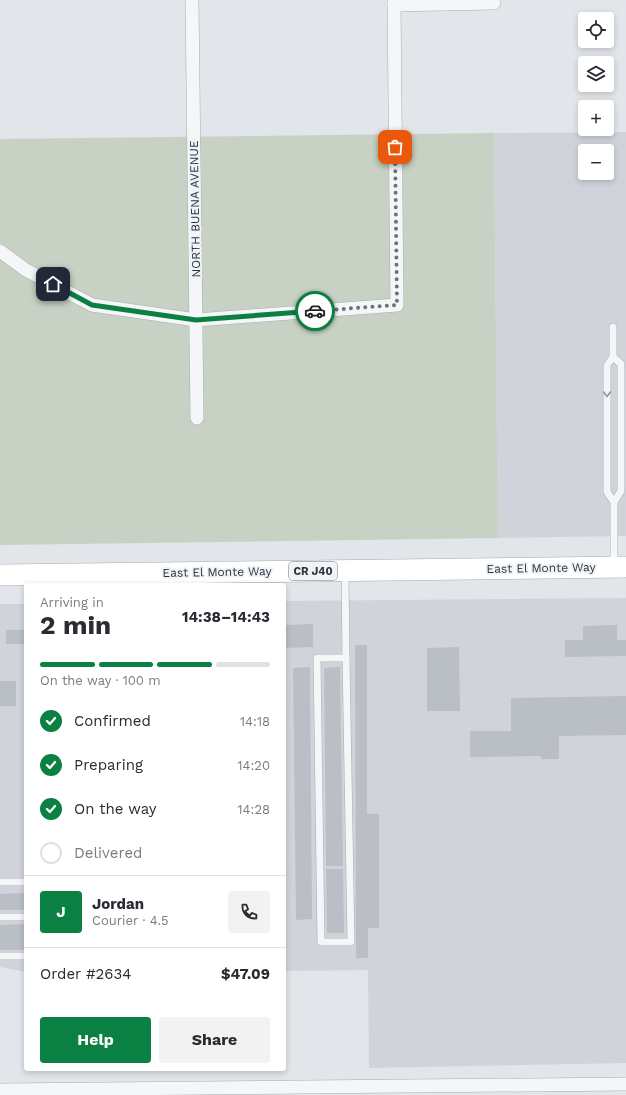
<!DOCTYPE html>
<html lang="en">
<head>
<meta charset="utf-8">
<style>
	body { margin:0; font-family:"Work Sans",sans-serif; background:#f2f2f3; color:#2b2b33; height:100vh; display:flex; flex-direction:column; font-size:15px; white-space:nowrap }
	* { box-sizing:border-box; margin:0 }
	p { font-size:13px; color:#7c7c81 }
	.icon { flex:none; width:22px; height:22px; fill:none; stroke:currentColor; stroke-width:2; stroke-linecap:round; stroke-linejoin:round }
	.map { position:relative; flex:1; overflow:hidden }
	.details { position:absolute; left:24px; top:583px; width:262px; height:488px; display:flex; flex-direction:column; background:#fff; border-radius:4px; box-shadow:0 2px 6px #0003 }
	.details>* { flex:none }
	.controls { position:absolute; left:578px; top:12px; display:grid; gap:8px }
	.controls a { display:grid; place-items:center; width:36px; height:36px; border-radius:4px; background:#fff; box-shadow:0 2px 6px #0003; font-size:20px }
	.pin { position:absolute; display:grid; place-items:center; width:34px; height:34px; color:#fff; margin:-17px; border-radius:8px; box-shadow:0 2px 6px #0006 }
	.courier { position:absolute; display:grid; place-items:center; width:40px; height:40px; margin:-20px; border:3px solid #0b8043; border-radius:50%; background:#fff; color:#222; box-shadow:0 1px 5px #0007 }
	.overview em { font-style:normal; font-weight:700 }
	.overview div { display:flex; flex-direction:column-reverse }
	.overview { display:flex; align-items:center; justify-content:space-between; height:68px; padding:0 16px }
	h1 { font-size:26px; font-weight:700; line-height:30px }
	.bar { display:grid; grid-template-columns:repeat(4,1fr); gap:6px 4px; align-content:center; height:48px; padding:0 16px }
	.bar i { height:5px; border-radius:3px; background:#e1e1e2 }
	.bar .current { background:#0b8043 }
	.bar p { grid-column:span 4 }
	.line { display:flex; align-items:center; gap:10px; padding:0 16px; border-top:1px solid #e1e1e2 }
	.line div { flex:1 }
	.round { display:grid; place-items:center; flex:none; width:42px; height:42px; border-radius:4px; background:#f2f2f3 }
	ol { padding:0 16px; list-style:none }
	li { display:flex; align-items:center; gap:12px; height:44px }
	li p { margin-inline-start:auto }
	li .icon { padding:4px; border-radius:50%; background:#0b8043; color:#fff; stroke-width:4 }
	li:last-child { color:#7c7c81 }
	li i { width:22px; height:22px; border:2px solid #e1e1e2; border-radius:50% }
	.button { display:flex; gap:8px; margin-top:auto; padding:8px 16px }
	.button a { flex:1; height:46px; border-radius:4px; background:#0b8043; color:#fff; font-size:16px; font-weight:700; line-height:46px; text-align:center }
	.button a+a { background:#f2f2f3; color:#2b2b33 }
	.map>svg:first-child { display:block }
</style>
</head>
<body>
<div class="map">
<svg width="626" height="1095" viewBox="0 0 626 1095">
	<rect width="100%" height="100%" fill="#e2e5e9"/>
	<g fill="#d0d4da" fill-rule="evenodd">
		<path d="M626,132v404l-128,2 -4,-405zM585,151h22v22h-22z"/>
		<path d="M626,598v465l-257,5 -1,-98 -84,1v-370z"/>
		<path d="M0,604h26v368l-26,-5z"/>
	</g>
	<path fill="#c8d2c4" d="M494,133l4,405 -498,7v-406z"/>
	<g fill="#babfc5">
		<path d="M313,624v23l-29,1v-23z"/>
		<path d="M617,625v15h9v16l-61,1v-17h18v-14z"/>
		<rect x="6" y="630" width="20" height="14"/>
		<path d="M355,645h12v169h12v114h-11v30h-12z"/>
		<path d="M459,647l1,64h-33v-63z"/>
		<path d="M310,667l2,252 -16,1 -3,-252z"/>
		<path d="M340,667l3,199h-17l-2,-198z"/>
		<rect x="0" y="681" width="16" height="25"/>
		<path d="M626,696v39l-67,1v23h-18v-3l-71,1v-26h41v-33z"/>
		<path d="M326,869h17l1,64h-17z"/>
		<path d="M26,893v17h-26v-16z"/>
		<path d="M26,924v26h-26v-25z"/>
	</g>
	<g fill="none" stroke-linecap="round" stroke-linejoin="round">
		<defs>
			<g id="lane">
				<path d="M613,327v30l-6,8v127l7,10v63"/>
				<path d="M613,357l8,7v127l-7,11"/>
				<path d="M345,573l1,85"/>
				<path d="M317,658h29l5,284h-30z"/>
				<path d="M0,882h26"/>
				<path d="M0,917h26"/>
				<path d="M0,956h26"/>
			</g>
			<g id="street">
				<path d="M192,0l5,418"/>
				<path d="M394,5l100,-2"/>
				<path d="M0,251l26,19 66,35 104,15 201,-15 -3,-305"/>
				<path d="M0,1090l626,-6"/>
			</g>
			<path id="primary" d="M0,575l626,-8"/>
		</defs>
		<use href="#lane" stroke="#a8acb3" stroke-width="8"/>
		<use href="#street" stroke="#a8acb3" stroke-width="14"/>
		<use href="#primary" stroke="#a3aab3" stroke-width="22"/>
		<use href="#lane" stroke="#f4f6f8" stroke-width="7"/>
		<use href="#street" stroke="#f4f6f8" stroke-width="13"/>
		<use href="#primary" stroke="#fff" stroke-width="21"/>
	</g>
	<defs><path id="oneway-chevron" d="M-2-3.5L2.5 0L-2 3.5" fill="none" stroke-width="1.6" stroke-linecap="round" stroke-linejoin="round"/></defs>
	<use stroke="#90959c" href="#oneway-chevron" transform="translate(607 394) rotate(90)"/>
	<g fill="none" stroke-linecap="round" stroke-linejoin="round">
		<path stroke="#6c727a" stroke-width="4" stroke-dasharray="0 7.2" d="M315,311l82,-6 -2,-158"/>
		<path stroke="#0b8043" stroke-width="5" d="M53,284l39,21 104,15 119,-9"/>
	</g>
	<g text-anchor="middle" stroke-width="4" stroke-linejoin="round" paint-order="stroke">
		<rect fill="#f1f4f6" stroke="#676e76" stroke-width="1" x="289" y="562" width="48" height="18" rx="3"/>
		<g font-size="11" font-weight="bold" fill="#2c343f">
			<text x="313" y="575">CR J40</text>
		</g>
		<g font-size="12" fill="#2c343f" stroke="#f1f4f6">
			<text transform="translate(195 209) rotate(-91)" y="4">NORTH BUENA AVENUE</text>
			<text transform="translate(541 568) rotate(-1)" y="4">East El Monte Way</text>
			<text transform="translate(217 572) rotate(-1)" y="4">East El Monte Way</text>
		</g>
	</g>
</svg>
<div class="controls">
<a><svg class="icon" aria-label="locate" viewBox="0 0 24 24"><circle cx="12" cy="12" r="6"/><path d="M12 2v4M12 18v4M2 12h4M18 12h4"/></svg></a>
<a><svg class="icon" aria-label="layers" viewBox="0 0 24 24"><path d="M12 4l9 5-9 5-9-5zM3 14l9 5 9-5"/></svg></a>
<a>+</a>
<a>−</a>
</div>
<div class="pin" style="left:395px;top:147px;background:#ea580c"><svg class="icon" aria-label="bag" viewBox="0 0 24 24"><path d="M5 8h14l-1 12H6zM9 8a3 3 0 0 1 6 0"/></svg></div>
<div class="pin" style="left:53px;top:284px;background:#1f2937"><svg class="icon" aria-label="home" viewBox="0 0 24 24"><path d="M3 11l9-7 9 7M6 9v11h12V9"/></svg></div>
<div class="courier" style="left:315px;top:311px"><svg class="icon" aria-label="car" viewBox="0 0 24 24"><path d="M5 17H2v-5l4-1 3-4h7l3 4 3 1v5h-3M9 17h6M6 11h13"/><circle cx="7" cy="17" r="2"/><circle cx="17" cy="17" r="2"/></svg></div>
<section class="details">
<div class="overview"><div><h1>2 min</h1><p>Arriving in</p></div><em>14:38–14:43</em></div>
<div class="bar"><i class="current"></i><i class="current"></i><i class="current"></i><i></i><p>On the way · 100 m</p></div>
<ol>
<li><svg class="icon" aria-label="check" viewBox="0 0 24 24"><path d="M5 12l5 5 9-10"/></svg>Confirmed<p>14:18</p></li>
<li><svg class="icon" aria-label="check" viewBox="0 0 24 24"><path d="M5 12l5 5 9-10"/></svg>Preparing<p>14:20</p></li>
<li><svg class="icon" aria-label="check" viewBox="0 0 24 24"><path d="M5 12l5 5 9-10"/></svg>On the way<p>14:28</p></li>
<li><i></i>Delivered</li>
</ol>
<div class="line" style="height:72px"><b class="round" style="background:#0b8043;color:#fff">J</b><div><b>Jordan</b><p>Courier · 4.5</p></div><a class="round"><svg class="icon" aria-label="phone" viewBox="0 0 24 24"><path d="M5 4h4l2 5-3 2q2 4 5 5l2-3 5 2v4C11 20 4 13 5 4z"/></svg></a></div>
<div class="line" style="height:52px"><div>Order #2634</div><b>$47.09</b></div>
<div class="button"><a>Help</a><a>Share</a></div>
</section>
</div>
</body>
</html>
